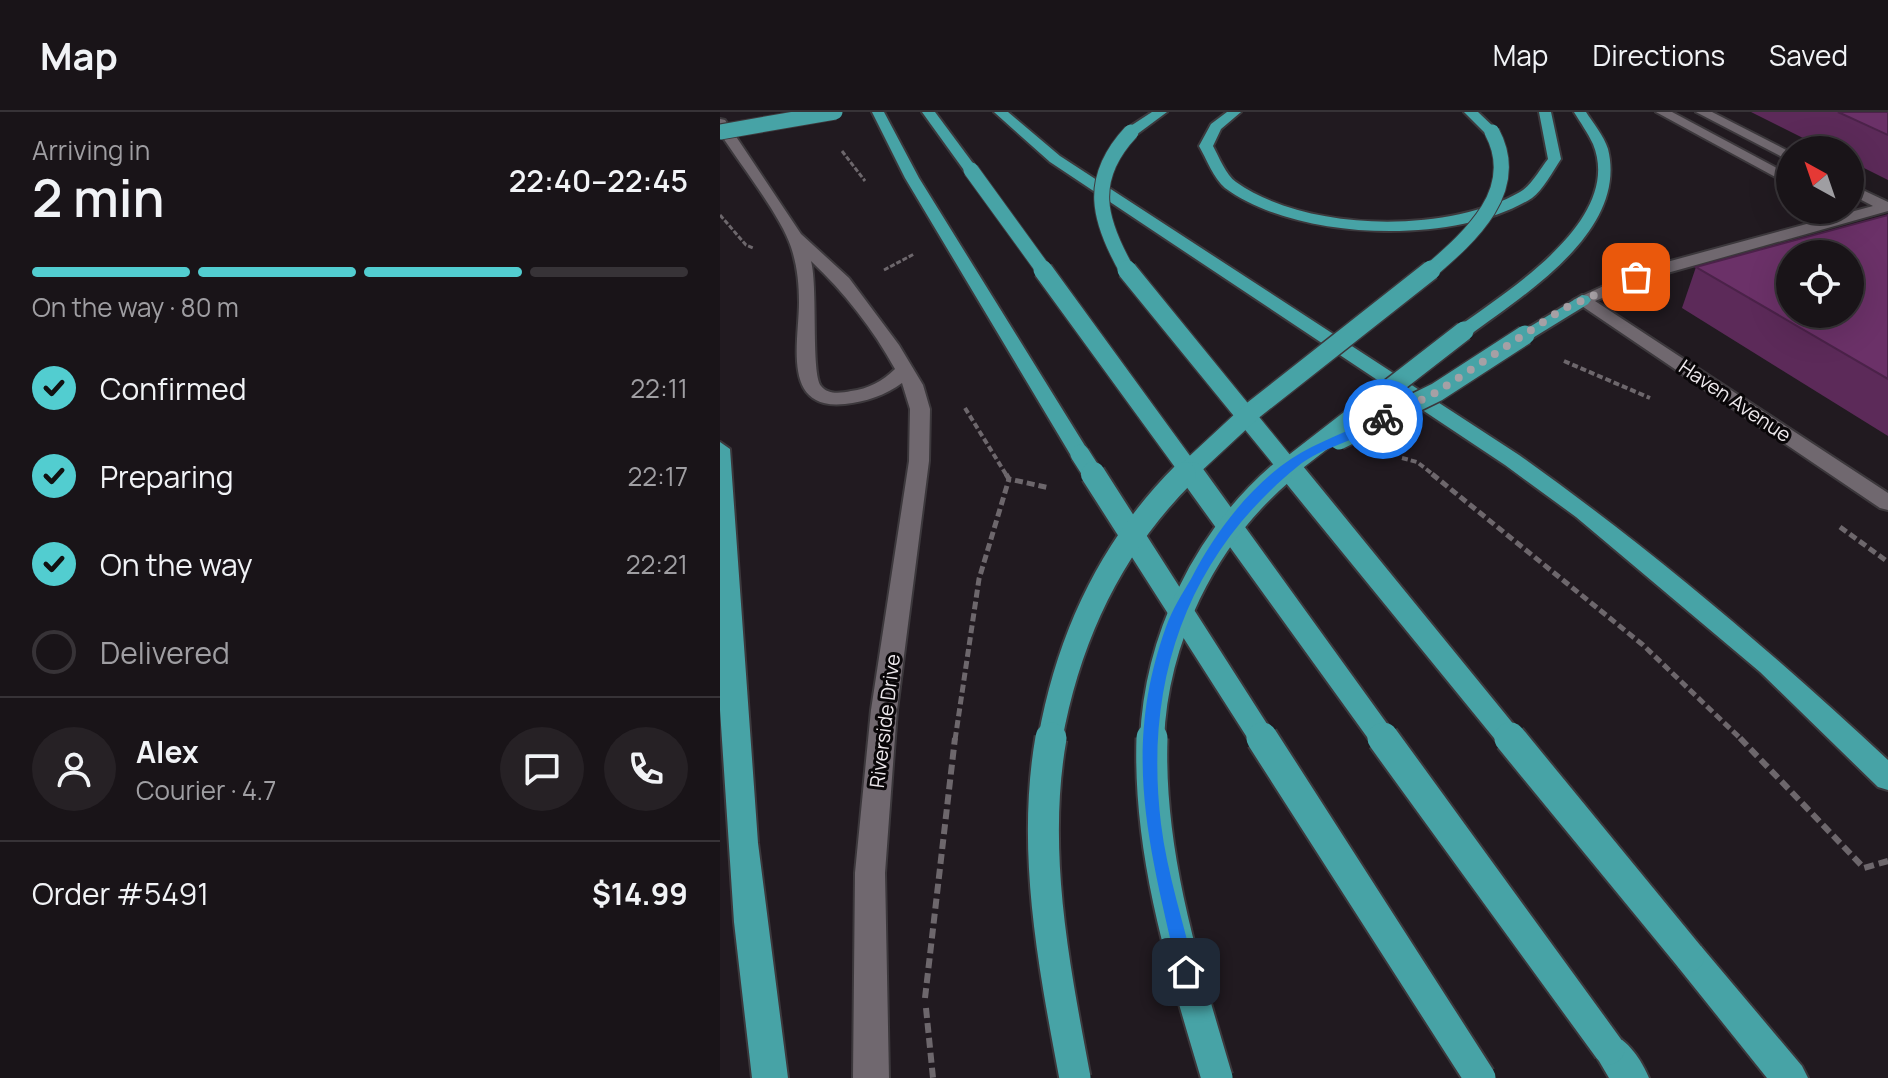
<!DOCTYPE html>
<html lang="en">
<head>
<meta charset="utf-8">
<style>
	body { margin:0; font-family:Manrope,sans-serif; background:#262125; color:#f1f3f6; height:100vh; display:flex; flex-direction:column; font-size:30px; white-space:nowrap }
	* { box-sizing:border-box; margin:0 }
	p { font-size:26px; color:#9f9ea2 }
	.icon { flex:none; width:44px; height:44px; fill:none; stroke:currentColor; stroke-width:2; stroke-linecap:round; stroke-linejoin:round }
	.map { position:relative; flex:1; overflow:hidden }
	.panel { display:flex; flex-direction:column; background:#191418; width:720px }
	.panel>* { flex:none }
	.needle { width:52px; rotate:320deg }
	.tools { position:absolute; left:1056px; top:24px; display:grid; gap:16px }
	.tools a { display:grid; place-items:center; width:88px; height:88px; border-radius:50%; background:#191418; box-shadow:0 8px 32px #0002,0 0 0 2px #373337; font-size:40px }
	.pin { position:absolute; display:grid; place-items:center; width:68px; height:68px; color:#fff; margin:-34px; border-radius:16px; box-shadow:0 4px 12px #0006 }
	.courier { position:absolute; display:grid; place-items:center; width:80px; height:80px; margin:-40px; border:6px solid #1a73e8; border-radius:50%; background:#fff; color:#222; box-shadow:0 2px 10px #0007 }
	.head em { font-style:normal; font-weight:600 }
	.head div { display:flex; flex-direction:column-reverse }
	.head { display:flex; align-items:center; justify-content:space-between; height:136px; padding:0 32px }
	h1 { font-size:52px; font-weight:600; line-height:60px }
	.bar { display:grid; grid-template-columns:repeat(4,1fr); gap:12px 8px; align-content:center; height:96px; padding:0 32px }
	.bar i { height:10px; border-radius:6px; background:#373337 }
	.bar .active { background:#52cdd0 }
	.bar p { grid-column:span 4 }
	.line { display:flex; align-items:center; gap:20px; padding:0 32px; border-top:2px solid #373337 }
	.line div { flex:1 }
	.round { display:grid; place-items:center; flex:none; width:84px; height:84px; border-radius:42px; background:#262125 }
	ol { padding:0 32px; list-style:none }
	li { display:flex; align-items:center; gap:24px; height:88px }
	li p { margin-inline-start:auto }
	li .icon { padding:8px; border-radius:50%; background:#52cdd0; color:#111; stroke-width:4 }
	li:last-child { color:#9f9ea2 }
	li i { width:44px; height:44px; border:4px solid #373337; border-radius:50% }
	header { display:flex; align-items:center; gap:48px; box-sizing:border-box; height:112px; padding:0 40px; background:#191418; border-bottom:2px solid #373337 }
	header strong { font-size:38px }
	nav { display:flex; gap:44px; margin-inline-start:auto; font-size:28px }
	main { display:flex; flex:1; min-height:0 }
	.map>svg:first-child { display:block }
</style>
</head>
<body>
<header>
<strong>Map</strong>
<nav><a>Map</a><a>Directions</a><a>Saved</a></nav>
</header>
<main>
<section class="panel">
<div class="head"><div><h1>2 min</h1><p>Arriving in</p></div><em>22:40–22:45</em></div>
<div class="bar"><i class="active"></i><i class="active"></i><i class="active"></i><i></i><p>On the way · 80 m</p></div>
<ol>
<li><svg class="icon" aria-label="check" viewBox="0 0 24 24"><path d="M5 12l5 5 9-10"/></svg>Confirmed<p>22:11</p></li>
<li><svg class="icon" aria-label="check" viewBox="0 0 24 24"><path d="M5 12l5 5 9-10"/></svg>Preparing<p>22:17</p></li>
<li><svg class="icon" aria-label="check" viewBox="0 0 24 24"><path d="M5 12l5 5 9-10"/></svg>On the way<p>22:21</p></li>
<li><i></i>Delivered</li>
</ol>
<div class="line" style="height:144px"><a class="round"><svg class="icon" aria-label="person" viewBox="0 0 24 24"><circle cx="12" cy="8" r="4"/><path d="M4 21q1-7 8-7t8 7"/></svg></a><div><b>Alex</b><p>Courier · 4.7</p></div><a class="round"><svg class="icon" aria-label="chat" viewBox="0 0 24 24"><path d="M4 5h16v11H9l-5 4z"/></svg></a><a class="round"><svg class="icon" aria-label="phone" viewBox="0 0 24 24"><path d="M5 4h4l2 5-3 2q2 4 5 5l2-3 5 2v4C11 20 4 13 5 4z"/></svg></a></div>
<div class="line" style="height:104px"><div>Order #5491</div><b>$14.99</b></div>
</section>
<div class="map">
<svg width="1168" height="966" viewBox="0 0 1168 966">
	<rect width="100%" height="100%" fill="#211a20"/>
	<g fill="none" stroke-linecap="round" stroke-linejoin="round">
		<defs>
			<g id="minor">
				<path d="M936,0h16l118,63v10z"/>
				<path d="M976,0h16l78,40v9z"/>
				<path d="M1130,72l38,18v9l-235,66 -58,24 293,192v17l-8,-2 -307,-208 68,-31 232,-63 -23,-12z"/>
			</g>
			<path id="secondary" d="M0,7l5,1 76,114 48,44 50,67 24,40 7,24 -1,52 -32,249 -12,163 4,205h-36l2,-205 16,-163 38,-249 1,-52 -8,-26c-16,12 -37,19 -57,21 -64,7 -46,-62 -46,-102 0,-19 -2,-37 -8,-55 -10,-31 -52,-84 -71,-114zM91,149c33,31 62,68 84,108 -12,12 -27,20 -44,22 -10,2 -23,4 -30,-5 -10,-13 -3,-98 -10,-125z"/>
			<g id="motorway">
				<path d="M152,0h12l35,66 171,276 -3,5h-14l-3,-5 -165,-276z"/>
				<path d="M202,0h13l43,58 -2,3h-10z"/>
				<path d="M274,0h14l52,44 459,299c131,93 252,196 369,305v30l-10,-3 -118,-115 -184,-155 -71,-52 -455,-303z"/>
				<path d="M432,0h15l-31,23h-10v-6z"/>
				<path d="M507,0h14l-20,17 -8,17c6,11 13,29 23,36 70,50 211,52 284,10 11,-6 20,-23 28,-33l-9,-47h12l10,47c-8,12 -18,31 -29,39 -76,48 -235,43 -307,-10 -11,-9 -19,-30 -26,-42l12,-22z"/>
				<path d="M744,0h14l21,20 -12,3z"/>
				<path d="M854,0h12c7,11 18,24 22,37 20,82 -82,144 -138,186h-12l-3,-4 3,-4c49,-36 166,-107 135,-183 -5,-11 -13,-22 -19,-32z"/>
				<path d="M862,183l6,1 3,4 -3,4 -57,35h-12l-3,-4z"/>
				<path d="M0,330l10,7 28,394 30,235h-36l-18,-156 -14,-212z"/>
				<path d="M969,828l11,5 102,121 6,12h-41l-89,-111 -5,-11 5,-11z"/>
				<path d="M889,920c19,8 32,27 40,46h-40l-17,-29 5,-12z"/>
			</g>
		</defs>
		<use href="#minor" stroke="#3c383c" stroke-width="4"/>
		<use href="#secondary" stroke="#3c383c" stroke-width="4"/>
		<use href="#motorway" stroke="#3c383c" stroke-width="4"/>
		<g stroke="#6d676c" stroke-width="3" stroke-dasharray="5 2" stroke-linecap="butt">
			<path d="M122,39l23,30"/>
			<path d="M0,103l26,30 7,3"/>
			<path d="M164,158l30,-16"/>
		</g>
		<g stroke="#6d676c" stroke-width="4" stroke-dasharray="6 3" stroke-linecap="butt">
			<path d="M844,249l86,37"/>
			<path d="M245,296l42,68"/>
			<path d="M682,346l15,4 18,14"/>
		</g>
		<g stroke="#6d676c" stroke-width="5" stroke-dasharray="8 4" stroke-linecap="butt">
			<path d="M286,362l3,5 41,9"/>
			<path d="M712,362l211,171 99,95"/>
			<path d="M1120,415l48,35"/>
			<path d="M235,628l24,-161 30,-100"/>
		</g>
		<g stroke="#6d676c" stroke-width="6" stroke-dasharray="10 5" stroke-linecap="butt">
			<path d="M1020,626l124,130 24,-7"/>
			<path d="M205,886l30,-260"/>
			<path d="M206,896l7,70"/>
		</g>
		<use href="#minor" fill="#70686f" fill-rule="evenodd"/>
		<use href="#secondary" fill="#70686f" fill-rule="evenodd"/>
		<use href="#motorway" fill="#47a3a6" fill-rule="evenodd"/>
		<defs>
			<g id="motorway-bridge-far3">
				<path d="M0,20l115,-20"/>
				<path d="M251,58l74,102"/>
				<path d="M408,160c-30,-52 -41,-93 3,-140"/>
				<path d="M709,160c42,-36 94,-82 63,-140"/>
			</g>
			<g id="motorway-bridge-far2">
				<path d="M323,158l150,206"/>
				<path d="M407,158l168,206"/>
				<path d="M619,328l98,-48 88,-57"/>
				<path d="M360,342l14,22"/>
				<path d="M462,364l70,-65 179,-141"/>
				<path d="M557,364l187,-145"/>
			</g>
			<g id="motorway-bridge-far1">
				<path d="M373,362l170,266"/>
				<path d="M472,362l192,266"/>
				<path d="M574,362l217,266"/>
				<path d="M330,628c18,-101 61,-193 134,-266"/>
				<path d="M432,628c4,-101 52,-200 128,-266"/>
			</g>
			<g id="motorway-bridge">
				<path d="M331,626c-20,112 3,229 24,340"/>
				<path d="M432,626c-4,117 32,229 65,340"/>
				<path d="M542,626l218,340"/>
				<path d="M663,626l226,311"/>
				<path d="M790,626l179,218"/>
			</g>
		</defs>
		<use href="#motorway-bridge-far3" stroke="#3c383c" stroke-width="17" stroke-linecap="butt"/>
		<use href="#motorway-bridge-far2" stroke="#3c383c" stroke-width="22" stroke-linecap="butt"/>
		<use href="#motorway-bridge-far1" stroke="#3c383c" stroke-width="28" stroke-linecap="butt"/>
		<use href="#motorway-bridge" stroke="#3c383c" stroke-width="35" stroke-linecap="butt"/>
		<use href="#motorway-bridge-far3" stroke="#47a3a6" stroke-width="15"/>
		<use href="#motorway-bridge-far2" stroke="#47a3a6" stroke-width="19"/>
		<use href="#motorway-bridge-far1" stroke="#47a3a6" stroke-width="24"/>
		<use href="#motorway-bridge" stroke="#47a3a6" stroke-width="31"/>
	</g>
	<g fill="#5c2a59">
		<path d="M1031,0h137v68l-38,-19v-11h-23z"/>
		<path d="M1168,103v221l-206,-128 14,-41z"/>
	</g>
	<g fill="#6b3168" stroke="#4b2249" stroke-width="2" fill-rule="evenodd">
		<path d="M1118,0h50v23z"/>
		<path d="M1168,103v164l-192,-112zM1070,142h60v60h-60z"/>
	</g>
	<path fill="#1a73e8" d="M659,305l9,2c-26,22 -65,26 -91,48 -112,91 -153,217 -136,357 6,49 23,100 34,148l-2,6 -7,3 -6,-3 -2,-6c-28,-123 -57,-220 -12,-345 6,-17 16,-33 25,-48 23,-45 58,-92 100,-120 26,-17 60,-29 88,-42z"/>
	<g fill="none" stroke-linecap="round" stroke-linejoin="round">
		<path stroke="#a6a0a5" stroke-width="8" stroke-dasharray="0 14.4" d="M663,307l54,-27 126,-83 73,-32"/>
	</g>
	<g text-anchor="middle" stroke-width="6" stroke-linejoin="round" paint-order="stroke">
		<g font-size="20" fill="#ede8ec" stroke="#090608">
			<text transform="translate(1015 289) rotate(34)" y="7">Haven Avenue</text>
			<text transform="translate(165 609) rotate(-83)" y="7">Riverside Drive</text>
		</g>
	</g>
</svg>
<div class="tools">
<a><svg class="needle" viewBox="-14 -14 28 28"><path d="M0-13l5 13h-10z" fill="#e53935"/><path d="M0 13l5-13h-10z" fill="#9f9ea2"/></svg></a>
<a><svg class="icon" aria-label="locate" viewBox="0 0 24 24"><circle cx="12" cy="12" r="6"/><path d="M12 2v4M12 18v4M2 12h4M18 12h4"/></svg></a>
</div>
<div class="pin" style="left:916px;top:165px;background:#ea580c"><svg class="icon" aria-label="bag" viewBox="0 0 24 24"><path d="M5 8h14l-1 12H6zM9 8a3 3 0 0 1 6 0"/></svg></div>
<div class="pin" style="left:466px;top:860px;background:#1f2937"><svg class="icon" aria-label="home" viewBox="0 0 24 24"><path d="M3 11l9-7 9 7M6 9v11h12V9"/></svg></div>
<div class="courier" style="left:663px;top:307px"><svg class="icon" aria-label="bike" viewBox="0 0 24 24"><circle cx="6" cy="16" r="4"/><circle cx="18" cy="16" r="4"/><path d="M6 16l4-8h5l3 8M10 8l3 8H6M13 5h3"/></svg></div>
</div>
</main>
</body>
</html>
